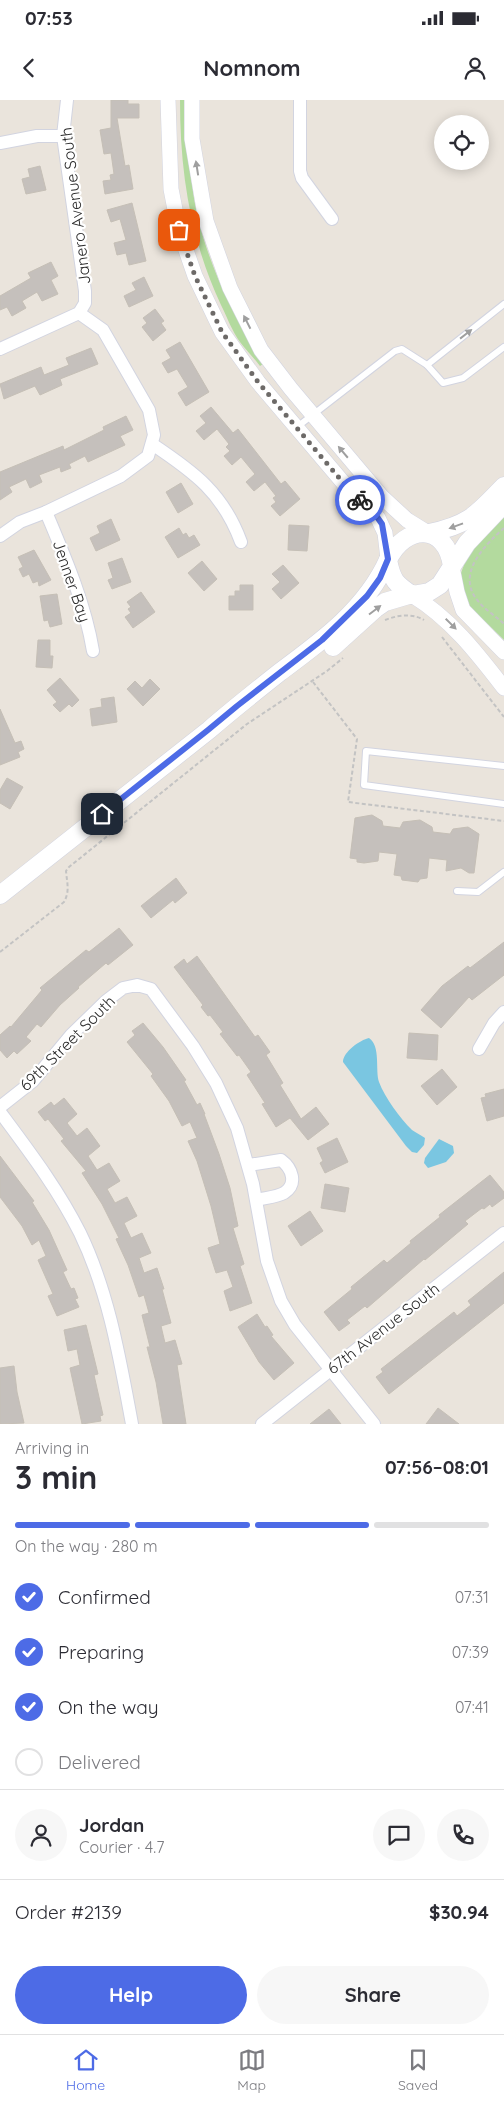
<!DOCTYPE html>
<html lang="en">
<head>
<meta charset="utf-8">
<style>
	body { margin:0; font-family:Quicksand,sans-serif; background:#f7f7f7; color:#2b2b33; height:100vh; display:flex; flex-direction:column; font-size:19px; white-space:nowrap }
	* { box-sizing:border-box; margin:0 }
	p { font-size:16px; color:#7c7c81 }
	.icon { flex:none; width:28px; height:28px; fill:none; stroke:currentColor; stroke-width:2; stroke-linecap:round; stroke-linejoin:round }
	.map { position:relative; height:1324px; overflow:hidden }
	.details { display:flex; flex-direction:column; background:#fff; flex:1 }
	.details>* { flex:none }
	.tools { position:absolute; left:434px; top:15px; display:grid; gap:10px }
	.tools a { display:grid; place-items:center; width:55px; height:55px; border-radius:50%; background:#fff; box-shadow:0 2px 12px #0003; font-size:25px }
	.pin { position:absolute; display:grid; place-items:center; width:42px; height:42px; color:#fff; margin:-21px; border-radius:10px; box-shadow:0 2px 8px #0006 }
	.courier { position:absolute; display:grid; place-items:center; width:50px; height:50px; margin:-25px; border:4px solid #4d6be6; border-radius:50%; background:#fff; color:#222; box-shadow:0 1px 6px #0007 }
	.overview em { font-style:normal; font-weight:700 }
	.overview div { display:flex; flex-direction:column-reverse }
	.overview { display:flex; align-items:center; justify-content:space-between; height:85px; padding:0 15px }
	h1 { font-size:32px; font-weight:700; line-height:38px }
	.bar { display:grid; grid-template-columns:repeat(4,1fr); gap:8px 5px; align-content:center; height:60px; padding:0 15px }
	.bar i { height:6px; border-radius:4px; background:#e1e1e2 }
	.bar .selected { background:#4d6be6 }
	.bar p { grid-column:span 4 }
	.line { display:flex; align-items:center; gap:12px; padding:0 15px; border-top:1px solid #e1e1e2 }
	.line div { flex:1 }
	.round { display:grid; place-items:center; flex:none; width:52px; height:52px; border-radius:26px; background:#f7f7f7 }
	ol { padding:0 15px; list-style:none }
	li { display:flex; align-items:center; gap:15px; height:55px }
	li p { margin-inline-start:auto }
	li .icon { padding:5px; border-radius:50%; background:#4d6be6; color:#fff; stroke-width:4 }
	li:last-child { color:#7c7c81 }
	li i { width:28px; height:28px; border:2px solid #e1e1e2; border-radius:50% }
	.cta { display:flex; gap:10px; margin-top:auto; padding:10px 15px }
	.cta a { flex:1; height:58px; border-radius:30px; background:#4d6be6; color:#fff; font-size:20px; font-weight:700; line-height:58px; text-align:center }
	.cta a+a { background:#f7f7f7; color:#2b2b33 }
	.status { display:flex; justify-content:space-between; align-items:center; height:35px; padding:0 25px; background:#fff; direction:ltr }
	.status svg { height:14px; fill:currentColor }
	header { display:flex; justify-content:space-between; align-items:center; height:65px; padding:0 15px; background:#fff; font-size:22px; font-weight:700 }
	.menu { display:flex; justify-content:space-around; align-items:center; height:70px; border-top:1px solid #e1e1e2; background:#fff; font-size:14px; color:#7c7c81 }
	.menu a { display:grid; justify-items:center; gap:2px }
	.menu .selected { color:#4d6be6 }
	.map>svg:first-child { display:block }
</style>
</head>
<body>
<div class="status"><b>07:53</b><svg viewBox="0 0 49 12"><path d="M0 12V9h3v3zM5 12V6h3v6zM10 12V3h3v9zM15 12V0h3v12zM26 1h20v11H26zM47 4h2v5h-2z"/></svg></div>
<header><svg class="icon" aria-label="back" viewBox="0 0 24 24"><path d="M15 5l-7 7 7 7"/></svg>Nomnom<svg class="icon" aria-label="person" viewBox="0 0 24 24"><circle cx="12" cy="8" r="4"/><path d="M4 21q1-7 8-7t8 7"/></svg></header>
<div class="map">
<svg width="504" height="1324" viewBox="0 0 504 1324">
	<rect width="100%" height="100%" fill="#eae4dc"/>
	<g fill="#b3da9e">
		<path d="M180,0h8c1,28 0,56 4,84 8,65 37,125 71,180l-3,2c-6,-8 -14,-16 -20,-24 -8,-11 -13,-25 -19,-37 -31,-66 -41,-133 -41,-205z"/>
		<path d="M504,412v128l-34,-33 -8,-23 -1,-11 8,-22z"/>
	</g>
	<g fill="#7ac6e1">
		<path d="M369,938c12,8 6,32 10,44 6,16 21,36 33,48 4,3 9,5 13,8l-1,7 -7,8 -5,-1 -6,-6 -63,-84c0,-10 17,-22 26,-24z"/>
		<path d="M439,1039l14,7 1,7 -8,9 -18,6 -4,-5 1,-5z"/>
	</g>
	<g fill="#c5c0bc" stroke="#c5bfb6">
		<path d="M111,0h17v4h11v14h-22l8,48 4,-1 4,24 -28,5 -2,-13 8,-1 -1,-5 4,-1 -3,-21 -7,1 -4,-24 11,-2z"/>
		<path d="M40,66l6,24 -20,4 -4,-15 8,-2 -2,-8z"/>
		<path d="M132,103l14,58 -17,4 -3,-12 -9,2 -3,-12 12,-3 -6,-21 -9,3 -4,-12z"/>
		<path d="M51,162l7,14 -7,4 7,14 -16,7 -5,-9 -15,9 4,7 -14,8 -5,-9 -7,3v-14l31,-18 -3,-5z"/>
		<path d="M144,177l9,19 -24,11 -5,-11 12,-6 -4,-7z"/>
		<path d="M155,209l9,12 -3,2 5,7 -13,11 -11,-14 5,-4 -4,-5z"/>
		<path d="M180,242l29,50 -23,14 -8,-13 10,-6 -11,-18 -9,4 -6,-10 9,-5 -5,-8z"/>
		<path d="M91,248l7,16 -38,15 2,6 -22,10 -5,-9 -31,13 -4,-15 41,-17 3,8 25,-10 -3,-7z"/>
		<path d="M211,307l22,26 5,-4 43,55 4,-3 15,18 -20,17 -9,-10 5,-4 -3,-4 3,-2 -11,-14 -11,9 -8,-9 9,-8 -14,-17 -9,8 -8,-9 6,-5 -4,-4 3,-3 -12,-15 -13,11 -8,-9 10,-8 -6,-7z"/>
		<path d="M126,316l7,14 -13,6 5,9 -37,17 -3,-6 -16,8 2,4 -10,4 -1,-5 -21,8 3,7 -12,6 -4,-9 -17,8 3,5 -12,8v-28l63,-26 1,4 40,-20 -1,-3z"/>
		<path d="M181,383l12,21 -15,9 -12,-21z"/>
		<path d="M111,419l9,21 -24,11 -6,-13 10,-5 -3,-7z"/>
		<path d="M289,425l20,1 -2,25 -19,-1z"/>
		<path d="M179,428l4,7 3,-2 3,5 5,-3 6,10 -22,13 -13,-21z"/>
		<path d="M34,450l17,30 -12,6 -1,-5 -5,2 -4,-9 -6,3 -4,-8 4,-2 -5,-10z"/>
		<path d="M122,458l9,24 -19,7 -4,-9 5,-2 -5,-15z"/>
		<path d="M202,461l15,18 -13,12 -16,-18z"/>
		<path d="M283,465l16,18 -18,16 -9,-10 8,-7 -8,-8z"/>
		<path d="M240,485h13v25h-24v-14h6v-5h5z"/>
		<path d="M141,492l14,20 -22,16 -8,-11 6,-4 -3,-4 3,-2 -4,-5z"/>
		<path d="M57,494l5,30 -12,3 -2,-7 -4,1 -4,-25z"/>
		<path d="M38,540h12v16h3l-1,12 -16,-1z"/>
		<path d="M60,578l19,22 -7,7 -3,-3 -9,8 -7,-7 4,-3 -10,-12z"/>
		<path d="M150,579l10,10 -17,17 -16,-17 8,-8 7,7z"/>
		<path d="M114,597l3,25 -25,4 -2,-17 12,-2 -1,-8z"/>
		<path d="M0,609l15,34 6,-2 3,8 -6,3 2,5 -20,8z"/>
		<path d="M7,678l16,9 -13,22 -10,-6v-13z"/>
		<path d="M372,715l10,6 1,5 17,2 3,-6 17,-2 12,7 1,5 17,2 3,-5 15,-2 11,7 -5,39h-5l-8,-5 -15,3 1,-11 -18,-2 -2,20 -7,1 -2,3 -16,-2 -1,-4 -7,-1 3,-21 -18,-2 -1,9 -14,2 -7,-1v-3l-7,-1 5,-40z"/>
		<path d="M176,778l11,15 -12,10 -2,-3 -22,18 -10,-12z"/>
		<path d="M119,828l14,17 -25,20 -2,-2 -28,24 1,1 -19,17 -19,22 -4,-3 -11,13 5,4 -14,13 -3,-3 -7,7 -7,-8v-15l10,-9 1,1 31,-37 -2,-2 46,-38 3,2z"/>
		<path d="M504,842v33l-32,25 -3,-3 -28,31 -20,-18 21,-24 26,-20 2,2z"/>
		<path d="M197,856l58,81 3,-2 12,17 -4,3 17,28 -3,2 21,34 15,-12 13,17 -21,16 -18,-22 -14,9 -14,-23 3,-1 -18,-28 4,-3 -12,-17 -2,1 -17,-22 3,-2 -13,-17 -2,1 -7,-9 2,-2 -29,-38 10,-8 3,5z"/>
		<path d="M143,923l20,24 23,33 -2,1 13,24 3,-2 5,11h-1l15,40 11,34 8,38 -5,2 11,36 -4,2 12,37 -22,8 -6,-20 9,-4 -6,-17 -11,3 -8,-25 12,-4 -9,-38 -14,-45 -9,-20 9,-3 -7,-16 -8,4 -13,-25 -18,-25 2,-2 -26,-32 8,-7 -3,-4z"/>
		<path d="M409,933l29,2 -1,25 -30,-2z"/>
		<path d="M442,969l15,18 -20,18 -16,-19z"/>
		<path d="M504,989v27l-17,5 -6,-23 5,-1 -1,-3z"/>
		<path d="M64,998l13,16 -10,9 10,13 10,-8 13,18 -12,10 9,14 12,-7 11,18 -13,8 8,14 12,-6 10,19 -13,7 7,15 11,-5 9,20 -12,5 5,15 13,-5 7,21h-2l9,34 -10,3 4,17 10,-3 7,24 -5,1 9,59h-23l-7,-42 -9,-35h3l-8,-32 7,-2 -5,-18 -5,2 -11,-32 -12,-26 3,-1 -17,-34 -20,-31 4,-2 -25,-30 3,-2 -16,-20 -3,2 -7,-9 13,-10 3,4z"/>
		<path d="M337,1038l11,24 -23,11 -5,-10 3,-2 -6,-13z"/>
		<path d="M0,1056l34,45 -2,1 17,28 18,40 -4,2 8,17 3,-1 4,10 -3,1 4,8 -22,9 -9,-20 5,-2 -15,-34 8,-4 -7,-16 -7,5 -10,-19 -22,-29z"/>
		<path d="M490,1075l14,17v6l-12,9 -2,-3 -6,5 -2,-1 -17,13 3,3 -43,36 -1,-1 -57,49 -2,-2 -18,14 3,3 -11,8 -15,-19 28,-23 -1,-2 33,-27 3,3 24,-20 -1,-2 30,-24 -1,-2z"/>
		<path d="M325,1084l24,4 -4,24 -24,-4z"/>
		<path d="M310,1111l13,20 -22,15 -13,-20z"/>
		<path d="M504,1172v31l-115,91 -13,-17 7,-5 -2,-3 73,-57 3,4 14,-11 -3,-4z"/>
		<path d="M257,1214l8,13 2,-1 6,9 -2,1 23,27 -20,17 -15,-18 -21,-35z"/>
		<path d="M86,1225l12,49 -4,1 9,40 -3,1 1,5 -19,3 -12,-56 10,-3 -3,-16 -9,2 -4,-21z"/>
		<path d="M14,1266l3,26 7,31 -24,1v-56z"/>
		<path d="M438,1308l21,16h-33z"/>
		<path d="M329,1309l12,15h-31z"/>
	</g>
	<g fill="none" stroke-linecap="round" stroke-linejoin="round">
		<defs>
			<g id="service">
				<path d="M427,265l77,-61"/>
				<path d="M297,327l98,-76 7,-2 25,16 16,18 20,-5 41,-31"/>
				<path d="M504,666l-138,-15 -2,34 140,19"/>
				<path d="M457,791l21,1 26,-20"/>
			</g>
			<g id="minor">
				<path d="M300,0v71l2,7 30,41"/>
				<path d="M0,43l37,-7h26"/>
				<path d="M0,249l79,-36 6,-10v-12l-22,-155 4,-36"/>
				<path d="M152,344c42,28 71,49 89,98"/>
				<path d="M46,412c19,45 39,91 47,139"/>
				<path d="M0,436l20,-14 26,-10 75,-36 27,-20 6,-21 -5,-25 -46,-80 -24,-17"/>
				<path d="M479,949l15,-26 10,-11"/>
				<path d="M0,1007l33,-26 38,-46 35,-34 17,-13 14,-3 14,4 42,57 23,37 21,45 16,56 14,77 14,40 14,24 79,99"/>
				<path d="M0,1012c29,39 58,77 80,121 29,60 40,127 52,191"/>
				<path d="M249,1065l32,-5c11,8 17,24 3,33 -7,4 -20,5 -27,7"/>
				<path d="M262,1324l242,-191"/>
			</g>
			<g id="tertiary">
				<path d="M168,0l3,89 8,41 16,46 27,56 36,50 88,104 32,32 7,15 3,26"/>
				<path d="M192,0v39l14,82 24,67 31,62 30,39 91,108 25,23 21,13"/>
				<path d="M452,467l5,25 6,18 41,42"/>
				<path d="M412,495c39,24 65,58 92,93"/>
			</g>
			<g id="secondary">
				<path d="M429,433c40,-8 48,-19 75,-47"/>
				<path d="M452,466c-6,-43 -47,-42 -64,-6 4,21 8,24 24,35l17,-3 11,-7 27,-42 37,-39"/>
				<path d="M333,547l42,-38 10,-7 27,-8"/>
				<path d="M0,795l209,-165c23,-20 47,-39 71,-58 42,-31 86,-63 108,-112"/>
			</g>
		</defs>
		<use href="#service" stroke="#d2d4e0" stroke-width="8"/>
		<use href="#minor" stroke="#d2d4e0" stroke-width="14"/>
		<use href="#tertiary" stroke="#d2d4e0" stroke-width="16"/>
		<use href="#secondary" stroke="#d2d4e0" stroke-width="19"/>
		<g stroke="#c3c3c3" stroke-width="2" stroke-dasharray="4 2.5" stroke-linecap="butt">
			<path d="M504,428c-19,17 -49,46 -26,73 7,9 18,15 26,23"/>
			<path d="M385,520c13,-5 27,-7 39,0"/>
			<path d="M442,537l62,80"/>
			<path d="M313,582l44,57 -9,63 156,19"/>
			<path d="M0,852l64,-50c6,-11 3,-19 2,-31l3,-4 178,-143 80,-53 16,-13"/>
		</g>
		<use href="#service" stroke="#fff" stroke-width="6"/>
		<use href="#minor" stroke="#fff" stroke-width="12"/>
		<use href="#tertiary" stroke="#fff" stroke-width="15"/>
		<use href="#secondary" stroke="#fff" stroke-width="18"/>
	</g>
	<defs><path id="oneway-solid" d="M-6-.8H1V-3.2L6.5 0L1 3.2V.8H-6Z" transform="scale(1.25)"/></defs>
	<g fill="#9f9f9f">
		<use href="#oneway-solid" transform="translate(197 68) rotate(-99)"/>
		<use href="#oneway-solid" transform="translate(247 222) rotate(-117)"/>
		<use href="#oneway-solid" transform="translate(466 234) rotate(-38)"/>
		<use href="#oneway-solid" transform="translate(343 352) rotate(-130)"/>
		<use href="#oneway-solid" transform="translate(456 426) rotate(160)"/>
		<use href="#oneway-solid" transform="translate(375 510) rotate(-37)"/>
		<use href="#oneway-solid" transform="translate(451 524) rotate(45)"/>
	</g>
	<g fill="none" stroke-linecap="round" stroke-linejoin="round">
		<path stroke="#6d6a68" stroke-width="5" stroke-dasharray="0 9" d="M179,130l16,46 27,56 36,50 88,104 14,14"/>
		<path stroke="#4d6be6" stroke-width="6" d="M102,714l106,-84 29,-24 85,-66 45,-44 13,-18 8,-19 -6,-35 -7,-10 -15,-14"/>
	</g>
	<g text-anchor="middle" stroke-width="4.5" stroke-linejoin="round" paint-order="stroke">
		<g font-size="16" fill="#292929" stroke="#fff">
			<text transform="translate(75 106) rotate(-97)" y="6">Janero Avenue South</text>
			<text transform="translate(72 481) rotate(71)" y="6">Jenner Bay</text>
			<text transform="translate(67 943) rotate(-45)" y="6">69th Street South</text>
			<text transform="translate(383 1228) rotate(-38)" y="6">67th Avenue South</text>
		</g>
	</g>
</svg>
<div class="tools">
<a><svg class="icon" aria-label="locate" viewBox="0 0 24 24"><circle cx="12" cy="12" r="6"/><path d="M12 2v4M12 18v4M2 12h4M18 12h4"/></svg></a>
</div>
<div class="pin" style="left:179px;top:130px;background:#ea580c"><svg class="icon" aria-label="bag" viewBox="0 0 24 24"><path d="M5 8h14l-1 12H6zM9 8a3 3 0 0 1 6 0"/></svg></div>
<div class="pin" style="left:102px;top:714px;background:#1f2937"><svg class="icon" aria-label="home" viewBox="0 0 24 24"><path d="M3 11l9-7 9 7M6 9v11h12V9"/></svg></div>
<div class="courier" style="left:360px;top:400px"><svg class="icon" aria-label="bike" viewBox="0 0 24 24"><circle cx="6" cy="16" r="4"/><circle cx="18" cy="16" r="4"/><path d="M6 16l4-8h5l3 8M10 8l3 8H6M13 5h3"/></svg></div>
</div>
<section class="details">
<div class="overview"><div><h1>3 min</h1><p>Arriving in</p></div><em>07:56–08:01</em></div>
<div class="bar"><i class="selected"></i><i class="selected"></i><i class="selected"></i><i></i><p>On the way · 280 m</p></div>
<ol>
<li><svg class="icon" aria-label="check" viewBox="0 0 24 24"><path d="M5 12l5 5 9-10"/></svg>Confirmed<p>07:31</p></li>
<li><svg class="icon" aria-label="check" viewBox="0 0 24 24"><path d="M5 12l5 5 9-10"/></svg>Preparing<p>07:39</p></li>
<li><svg class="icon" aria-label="check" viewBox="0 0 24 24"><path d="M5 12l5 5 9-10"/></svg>On the way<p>07:41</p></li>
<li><i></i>Delivered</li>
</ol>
<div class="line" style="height:90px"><a class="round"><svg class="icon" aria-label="person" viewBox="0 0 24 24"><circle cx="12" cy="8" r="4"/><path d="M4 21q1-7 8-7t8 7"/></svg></a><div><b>Jordan</b><p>Courier · 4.7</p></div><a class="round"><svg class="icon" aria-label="chat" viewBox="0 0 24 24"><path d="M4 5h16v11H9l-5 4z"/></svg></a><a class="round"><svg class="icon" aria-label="phone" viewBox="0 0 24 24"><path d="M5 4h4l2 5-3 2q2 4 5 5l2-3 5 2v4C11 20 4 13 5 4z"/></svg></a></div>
<div class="line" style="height:65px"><div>Order #2139</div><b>$30.94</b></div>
<div class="cta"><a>Help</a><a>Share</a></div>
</section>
<nav class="menu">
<a class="selected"><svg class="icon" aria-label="home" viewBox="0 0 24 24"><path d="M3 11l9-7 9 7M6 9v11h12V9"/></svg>Home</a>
<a><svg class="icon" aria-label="map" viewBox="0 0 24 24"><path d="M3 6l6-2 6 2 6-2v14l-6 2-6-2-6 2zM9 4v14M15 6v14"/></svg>Map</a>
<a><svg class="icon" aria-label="saved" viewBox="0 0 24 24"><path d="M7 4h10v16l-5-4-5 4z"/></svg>Saved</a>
</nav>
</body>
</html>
